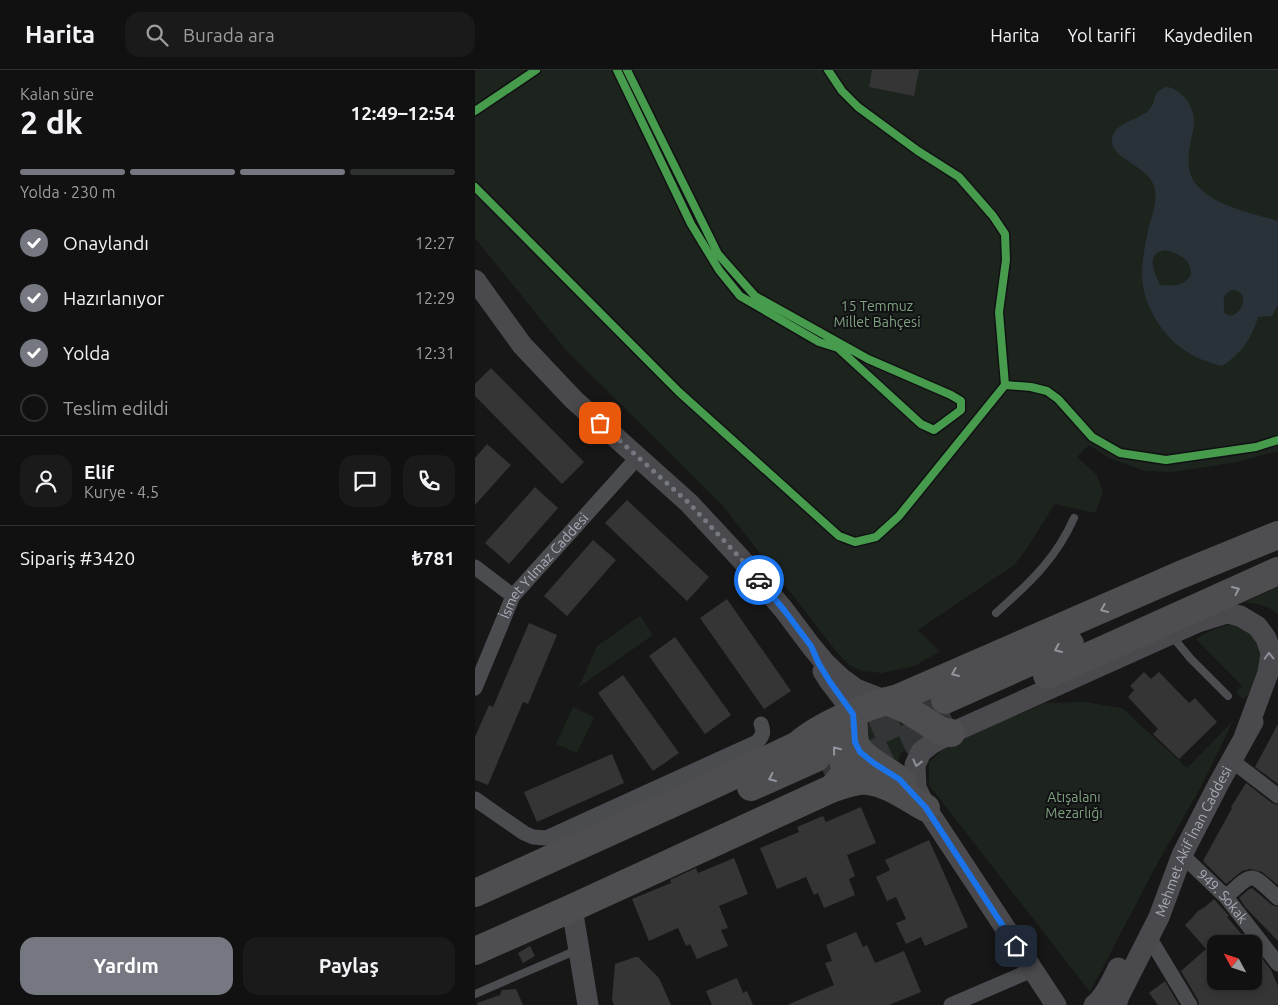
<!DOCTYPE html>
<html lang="tr">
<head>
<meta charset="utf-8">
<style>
	body { margin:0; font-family:Ubuntu,sans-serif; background:#1a1a1a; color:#f1f3f6; height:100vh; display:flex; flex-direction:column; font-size:19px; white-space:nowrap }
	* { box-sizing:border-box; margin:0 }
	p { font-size:16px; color:#9c9d9f }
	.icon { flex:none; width:28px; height:28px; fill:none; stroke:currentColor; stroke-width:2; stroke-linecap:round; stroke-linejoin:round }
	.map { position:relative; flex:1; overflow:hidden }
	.drawer { display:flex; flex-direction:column; background:#111; width:475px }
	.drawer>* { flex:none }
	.needle { width:32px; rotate:310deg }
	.fabs { position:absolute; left:732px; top:865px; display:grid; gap:10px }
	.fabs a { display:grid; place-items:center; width:55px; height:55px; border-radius:10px; background:#111; box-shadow:0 2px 8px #0003,0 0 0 1px #303131; font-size:25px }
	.pin { position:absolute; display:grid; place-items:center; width:42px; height:42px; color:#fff; margin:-21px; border-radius:10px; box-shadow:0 2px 8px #0006 }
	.courier { position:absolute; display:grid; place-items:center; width:50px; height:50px; margin:-25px; border:4px solid #1a73e8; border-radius:50%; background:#fff; color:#222; box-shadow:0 1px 6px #0007 }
	.headline em { font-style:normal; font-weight:600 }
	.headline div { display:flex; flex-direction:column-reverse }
	.headline { display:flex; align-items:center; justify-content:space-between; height:85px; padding:0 20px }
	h1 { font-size:32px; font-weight:600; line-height:38px }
	.bar { display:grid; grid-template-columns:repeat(4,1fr); gap:8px 5px; align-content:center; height:60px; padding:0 20px }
	.bar i { height:6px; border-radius:4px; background:#303131 }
	.bar .selected { background:#757880 }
	.bar p { grid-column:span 4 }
	.line { display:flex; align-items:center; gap:12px; padding:0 20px; border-top:1px solid #303131 }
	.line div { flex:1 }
	.round { display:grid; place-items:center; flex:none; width:52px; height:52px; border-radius:15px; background:#1a1a1a }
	ol { padding:0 20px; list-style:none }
	li { display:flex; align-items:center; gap:15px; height:55px }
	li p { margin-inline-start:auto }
	li .icon { padding:5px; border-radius:50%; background:#757880; color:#fff; stroke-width:4 }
	li:last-child { color:#9c9d9f }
	li i { width:28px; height:28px; border:2px solid #303131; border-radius:50% }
	.cta { display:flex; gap:10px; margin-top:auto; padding:10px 20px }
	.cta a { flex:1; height:58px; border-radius:15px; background:#757880; color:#fff; font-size:20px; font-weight:600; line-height:58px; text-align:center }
	.cta a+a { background:#1a1a1a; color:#f1f3f6 }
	header { display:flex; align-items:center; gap:30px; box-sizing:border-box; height:70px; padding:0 25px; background:#111; border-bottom:1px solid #303131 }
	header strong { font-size:24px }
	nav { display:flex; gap:28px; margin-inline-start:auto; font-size:18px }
	.search { width:350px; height:45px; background:#1a1a1a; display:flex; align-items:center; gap:12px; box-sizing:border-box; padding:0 18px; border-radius:15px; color:#9c9d9f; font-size:19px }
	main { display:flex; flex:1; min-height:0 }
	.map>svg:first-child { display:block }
</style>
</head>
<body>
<header>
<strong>Harita</strong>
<div class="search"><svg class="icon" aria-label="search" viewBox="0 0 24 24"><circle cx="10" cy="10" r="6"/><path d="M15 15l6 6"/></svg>Burada ara</div>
<nav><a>Harita</a><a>Yol tarifi</a><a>Kaydedilen</a></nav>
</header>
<main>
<section class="drawer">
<div class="headline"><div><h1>2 dk</h1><p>Kalan süre</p></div><em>12:49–12:54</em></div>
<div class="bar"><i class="selected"></i><i class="selected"></i><i class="selected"></i><i></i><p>Yolda · 230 m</p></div>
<ol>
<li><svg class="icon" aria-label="check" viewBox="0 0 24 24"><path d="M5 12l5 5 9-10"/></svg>Onaylandı<p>12:27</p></li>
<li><svg class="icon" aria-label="check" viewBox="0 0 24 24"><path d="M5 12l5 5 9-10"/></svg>Hazırlanıyor<p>12:29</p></li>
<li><svg class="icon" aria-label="check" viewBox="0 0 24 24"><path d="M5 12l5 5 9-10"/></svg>Yolda<p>12:31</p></li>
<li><i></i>Teslim edildi</li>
</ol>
<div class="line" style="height:90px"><a class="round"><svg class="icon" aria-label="person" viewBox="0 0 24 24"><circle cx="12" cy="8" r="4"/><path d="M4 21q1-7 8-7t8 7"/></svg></a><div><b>Elif</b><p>Kurye · 4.5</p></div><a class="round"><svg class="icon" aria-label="chat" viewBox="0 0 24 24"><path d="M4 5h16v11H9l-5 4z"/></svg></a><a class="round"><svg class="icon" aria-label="phone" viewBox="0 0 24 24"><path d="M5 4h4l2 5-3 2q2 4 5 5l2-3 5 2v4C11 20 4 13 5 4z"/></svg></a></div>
<div class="line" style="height:65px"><div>Sipariş #3420</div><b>₺781</b></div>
<div class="cta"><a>Yardım</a><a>Paylaş</a></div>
</section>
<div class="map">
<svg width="803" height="935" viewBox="0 0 803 935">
	<rect width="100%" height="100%" fill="#171717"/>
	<g fill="#1d241e">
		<path d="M0,0h803v381l-41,11 -64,10 -28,-1 -36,-13 -20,-13 -12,12 20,18 6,18 -8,20 -40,-9 -30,47 -11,14 -96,65 22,22 -26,14 -32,7 -19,-2 -14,-6 -13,-14 -113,-145 -158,-157 -90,-111z"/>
		<path d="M803,517v28c-8,-10 -22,-11 -34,-13z"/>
		<path d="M165,546l13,19 -74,52 18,-41z"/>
		<path d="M767,553l21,23v21l-15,28 -6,4 -6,-7 6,-6 -46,-47c18,-11 25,-13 46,-16z"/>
		<path d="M610,632l37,6 65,60 46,-47 -30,62 -45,79 -68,130 -161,-207v-23l20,-18 96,-41z"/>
		<path d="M98,637l21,10 -17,36 -21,-9z"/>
		<path d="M413,647l14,4 23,17 -25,16 -3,11 -28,-17 -4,-20 9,-9z"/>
	</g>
	<path fill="#2a3239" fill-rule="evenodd" d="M690,17c16,0 30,20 29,36 -2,20 -12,41 1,60 17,23 57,30 83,38v84l-6,11 -14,1c-6,21 -17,37 -36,49 -12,-3 -24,-7 -35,-14 -25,-16 -44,-47 -45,-76 0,-15 3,-31 6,-45 3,-14 11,-31 6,-45 -7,-21 -43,-27 -42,-46 1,-18 26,-19 37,-30 4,-5 6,-11 7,-17zM690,180c13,4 26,8 26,24 -6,13 -18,12 -31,11 -5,-12 -16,-31 5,-35zM756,220c24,0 7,33 -5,24 -3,-2 -2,-4 -2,-7 -1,-8 0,-12 7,-17z"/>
	<g fill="#353536">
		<path d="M397,0h47l-5,26 -45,-9z"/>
		<path d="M16,298l93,94 -22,22 -87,-88v-12z"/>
		<path d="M12,374l24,21 -36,40v-47z"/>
		<path d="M60,417l23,21 -49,56 -24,-21z"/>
		<path d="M152,430l82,77 -22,24 -82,-78z"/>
		<path d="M118,470l23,20 -49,56 -23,-20z"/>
		<path d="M252,529l64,92 -27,18 -64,-91z"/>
		<path d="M54,553l28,12 -29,69 -5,-2 -35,83 -13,-5v-43l14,-32 4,2z"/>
		<path d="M200,567l56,78 -26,19 -56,-78z"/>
		<path d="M669,602l7,7 8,-7 30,31 6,-5 22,24 -38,37 -26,-25 5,-5 -30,-32 6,-7 -4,-4z"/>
		<path d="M148,605l56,78 -26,18 -55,-78z"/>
		<path d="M803,654v60l-23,-17z"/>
		<path d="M137,684l12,29 -87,39 -13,-30z"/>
		<path d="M771,713l26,20 6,2v80l-16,-13 -12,-3 -8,2 -16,13 -23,-23 29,-53 -1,-1z"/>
		<path d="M386,737l15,36 -29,12 8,21 -6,3 6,16 -31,13 -6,-15 -4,2 -8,-18 -29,12 -17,-41 39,-16 -2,-5 26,-11 3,6z"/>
		<path d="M454,770l39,87 -43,19 -4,-9 -15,7 -10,-21 10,-4 -10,-22 -9,4 -11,-24 14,-7 -5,-10z"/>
		<path d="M259,788l14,36 -29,12 9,22 -7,2 7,16 -31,13 -7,-15 -4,2 -8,-18 -29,13 -17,-42 39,-16 -1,-3 26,-12 2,5z"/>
		<path d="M777,818l20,17 6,2v34l-32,-33 -7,-10 9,-8z"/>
		<path d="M739,829l15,17 -2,1 23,27h-34v37h38v-33l17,22 7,16v19h-79l-1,-5 -17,-29 25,-22 -21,-24 7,-7 6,-7 7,-4z"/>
		<path d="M381,862l7,15 4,-2 8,18 29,-12 17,41 -32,13h-102l47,-20 -9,-22 7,-2 -6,-16z"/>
		<path d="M55,876l5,10 -12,7 -5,-10z"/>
		<path d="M160,887h3l21,21 12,27h-57l-2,-5 3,-36z"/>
		<path d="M262,908l6,15 4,-2 6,14h-41l-6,-14z"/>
		<path d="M690,911l14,24h-21l-9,-12z"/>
		<path d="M41,919l7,16h-45l-1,-2 23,-8 2,-5z"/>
	</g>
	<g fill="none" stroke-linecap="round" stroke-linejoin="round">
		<g stroke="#343537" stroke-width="28" stroke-dasharray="28 14" stroke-linecap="butt">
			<path d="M360,680l110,-50"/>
			<path d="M350,706l127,-58"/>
		</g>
		<g stroke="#4b4c50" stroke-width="8">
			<path d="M521,543c16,-15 33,-29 47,-46 13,-15 23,-31 31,-49"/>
			<path d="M696,565l20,24 37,37"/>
			<path d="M0,924l102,-44"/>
		</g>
		<g stroke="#4b4c50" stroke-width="15">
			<path d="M0,497l38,29"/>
			<path id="s1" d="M0,618l38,-92 125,-139"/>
			<path d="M756,690l47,36"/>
			<path d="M0,729l49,34 9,4 13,1 211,-96c6,-6 7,-10 4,-18"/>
			<path id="s2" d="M707,785l44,42 52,67"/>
			<path d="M751,827c28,-26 24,-25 52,1"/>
			<path d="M674,867l41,68"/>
			<path d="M476,935l81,-35"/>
		</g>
		<g stroke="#4a4a4e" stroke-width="21">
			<path d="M0,210l47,65 52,55 115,103 52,56 43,51 27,36 15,18 15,14 15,11 31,12"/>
			<path d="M348,601l7,11 24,31"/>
			<path d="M97,838l16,97"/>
			<path d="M581,935l-130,-197 -10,-20 -1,-23 6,-13 10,-8 20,-11 247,-111 29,-9 13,3 17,10 9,12 5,15 -3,20 -23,62"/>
			<path d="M619,935c11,-8 18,-25 24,-37"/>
			<path id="s3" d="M641,935l3,-9 40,-79 23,-62 37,-72 34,-61"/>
		</g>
		<g stroke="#4e4e51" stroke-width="28">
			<path d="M572,605l231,-104"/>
			<path d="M470,630l125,-56"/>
			<path d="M412,631l19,8 35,22 10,2"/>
			<path d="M379,643c0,9 -1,20 1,29 5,18 35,28 48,41"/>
			<path d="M323,675c22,-20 71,-40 100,-47l282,-123 98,-40"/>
			<path d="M276,717l65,-29"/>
			<path d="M0,823l238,-108 85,-40c7,-3 14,-7 22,-5 14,3 29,20 23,35 -2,4 -7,9 -10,13"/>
			<path d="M0,881l97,-43 261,-120c11,-3 24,-9 35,-7 20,2 41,18 58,27"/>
		</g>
		<defs>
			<g id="cycleway">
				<path d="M142,0l74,154 28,46 21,26 79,46 19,6 83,76 13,6 27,-20v-9l-10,-6 -83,-36 -113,-63 -37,-42 -91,-184"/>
				<path d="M0,41l61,-41"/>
				<path d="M0,117l204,205 160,144 16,6 21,-5 23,-21 106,-131 -6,-73 7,-52 -1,-26 -12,-18 -34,-39 -41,-26 -60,-44 -16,-16 -14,-21"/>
				<path d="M530,315l26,2 16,4 11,8 34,38 28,16 46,7 90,-13 22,-7"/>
			</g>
		</defs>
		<use href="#cycleway" stroke="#111113" stroke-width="11"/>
		<use href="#cycleway" stroke="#469c4c" stroke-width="8"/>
	</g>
	<defs><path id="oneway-chevron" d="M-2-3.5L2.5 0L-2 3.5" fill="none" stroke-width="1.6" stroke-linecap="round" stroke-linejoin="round" transform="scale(1.25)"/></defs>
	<g stroke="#92959e">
		<use href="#oneway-chevron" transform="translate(761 520) rotate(-24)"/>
		<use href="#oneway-chevron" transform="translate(629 539) rotate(157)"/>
		<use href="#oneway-chevron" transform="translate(583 579) rotate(156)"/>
		<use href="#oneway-chevron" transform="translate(480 603) rotate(157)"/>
		<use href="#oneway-chevron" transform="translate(361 680) rotate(-129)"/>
		<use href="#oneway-chevron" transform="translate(297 708) rotate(156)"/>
	</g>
	<g stroke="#8c8f98">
		<use href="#oneway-chevron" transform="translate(794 586) rotate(-91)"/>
		<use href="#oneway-chevron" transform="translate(442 693) rotate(104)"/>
	</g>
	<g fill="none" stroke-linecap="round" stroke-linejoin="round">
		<path stroke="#757880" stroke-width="5" stroke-dasharray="0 9" d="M125,353l89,80 52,56 18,21"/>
		<path stroke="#1a73e8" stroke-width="6" d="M284,510l25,30 27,36 8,18 11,18 23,32 2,28 5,10 15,12 24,15 27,29 90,138"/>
	</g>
	<g text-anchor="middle" stroke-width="4" stroke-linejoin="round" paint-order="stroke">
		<g font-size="14" fill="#7fa381" stroke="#111113">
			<text x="402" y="241">15 Temmuz<tspan x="402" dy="16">Millet Bahçesi</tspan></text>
			<text x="599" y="732">Atışalanı<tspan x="599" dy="16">Mezarlığı</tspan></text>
		</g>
		<g font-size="14" fill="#a8adb8" stroke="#111113">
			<text dy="5" stroke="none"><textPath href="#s1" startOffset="142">İsmet Yılmaz Caddesi</textPath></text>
			<text dy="5" stroke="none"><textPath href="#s3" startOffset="181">Mehmet Akif İnan Caddesi</textPath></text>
			<text dy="5" stroke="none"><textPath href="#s2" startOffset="58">949. Sokak</textPath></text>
		</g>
	</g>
</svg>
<div class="fabs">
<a><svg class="needle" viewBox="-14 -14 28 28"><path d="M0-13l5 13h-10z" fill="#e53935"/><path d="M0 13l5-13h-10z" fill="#9c9d9f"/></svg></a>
</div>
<div class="pin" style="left:125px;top:353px;background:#ea580c"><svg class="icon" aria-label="bag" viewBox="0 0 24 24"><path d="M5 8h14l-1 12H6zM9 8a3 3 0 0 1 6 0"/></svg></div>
<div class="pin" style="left:541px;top:876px;background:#1f2937"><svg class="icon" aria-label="home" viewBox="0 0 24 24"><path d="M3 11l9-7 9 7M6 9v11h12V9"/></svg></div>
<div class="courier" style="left:284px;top:510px"><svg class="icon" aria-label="car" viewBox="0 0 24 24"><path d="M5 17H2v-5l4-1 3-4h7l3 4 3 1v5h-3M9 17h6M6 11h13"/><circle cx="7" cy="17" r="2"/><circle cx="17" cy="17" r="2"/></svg></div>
</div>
</main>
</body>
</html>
